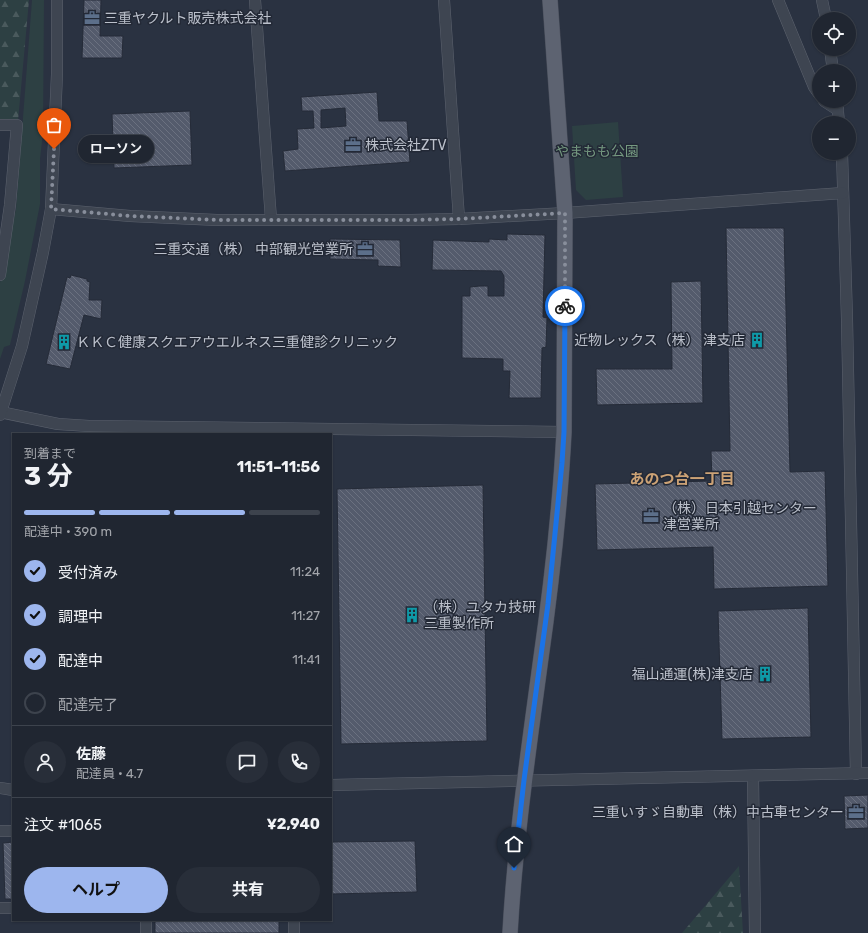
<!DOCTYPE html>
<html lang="ja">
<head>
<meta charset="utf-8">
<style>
	body { margin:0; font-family:Rubik,"Noto Sans JP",sans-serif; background:#282e39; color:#f1f3f6; height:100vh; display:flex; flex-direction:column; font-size:15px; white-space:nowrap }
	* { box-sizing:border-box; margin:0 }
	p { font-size:13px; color:#a2a5ab }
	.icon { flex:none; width:22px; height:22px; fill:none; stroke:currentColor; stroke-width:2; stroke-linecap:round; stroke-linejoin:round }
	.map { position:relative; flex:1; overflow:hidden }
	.details { position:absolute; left:12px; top:433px; width:320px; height:488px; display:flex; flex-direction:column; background:#202631; border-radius:0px; box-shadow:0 1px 3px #0004,0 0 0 1px #3d434d }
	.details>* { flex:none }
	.fabs { position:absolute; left:812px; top:12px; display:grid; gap:8px }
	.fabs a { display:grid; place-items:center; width:44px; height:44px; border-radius:50%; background:#202631; box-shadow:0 1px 3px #0004,0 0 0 1px #3d434d; font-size:20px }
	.pin { position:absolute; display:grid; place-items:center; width:34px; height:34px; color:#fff; margin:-41px -17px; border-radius:50% 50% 50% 0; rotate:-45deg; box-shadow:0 0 4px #0007 }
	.pin .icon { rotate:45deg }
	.courier { position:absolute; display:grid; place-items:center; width:40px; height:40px; margin:-20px; border:3px solid #1a73e8; border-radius:50%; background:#fff; color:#222; box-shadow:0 1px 5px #0007 }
	.bubble { position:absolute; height:28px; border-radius:14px; background:#202631; box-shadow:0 1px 3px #0004,0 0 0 1px #3d434d; font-size:13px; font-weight:700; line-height:28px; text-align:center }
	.head em { font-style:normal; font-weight:700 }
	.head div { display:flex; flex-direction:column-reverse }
	.head { display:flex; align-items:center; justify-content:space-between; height:68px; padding:0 12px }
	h1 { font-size:26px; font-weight:700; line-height:30px }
	.bar { display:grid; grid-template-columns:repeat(4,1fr); gap:6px 4px; align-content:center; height:48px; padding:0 12px }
	.bar i { height:5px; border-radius:3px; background:#3d434d }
	.bar .selected { background:#9db6ee }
	.bar p { grid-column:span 4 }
	.line { display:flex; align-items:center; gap:10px; padding:0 12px; border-top:1px solid #3d434d }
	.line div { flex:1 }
	.round { display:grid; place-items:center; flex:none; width:42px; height:42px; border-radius:21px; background:#282e39 }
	ol { padding:0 12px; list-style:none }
	li { display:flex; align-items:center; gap:12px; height:44px }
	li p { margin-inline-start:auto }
	li .icon { padding:4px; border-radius:50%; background:#9db6ee; color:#111; stroke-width:4 }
	li:last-child { color:#a2a5ab }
	li i { width:22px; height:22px; border:2px solid #3d434d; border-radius:50% }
	.cta { display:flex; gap:8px; margin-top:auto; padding:8px 12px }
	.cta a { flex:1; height:46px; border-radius:24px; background:#9db6ee; color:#111; font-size:16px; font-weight:700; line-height:46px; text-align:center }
	.cta a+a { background:#282e39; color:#f1f3f6 }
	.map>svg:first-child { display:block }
</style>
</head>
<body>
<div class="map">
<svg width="868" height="933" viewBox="0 0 868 933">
	<defs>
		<pattern id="forest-firs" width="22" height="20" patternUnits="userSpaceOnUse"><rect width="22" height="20" fill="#2d4043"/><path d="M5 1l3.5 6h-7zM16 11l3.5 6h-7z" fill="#4a5a5d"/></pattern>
		<pattern id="building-back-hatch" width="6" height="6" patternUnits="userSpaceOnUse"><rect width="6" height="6" fill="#545b6c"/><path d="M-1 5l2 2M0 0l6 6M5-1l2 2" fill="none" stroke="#6b7180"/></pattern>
	</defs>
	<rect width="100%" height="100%" fill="#2a3241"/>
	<g fill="url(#forest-firs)">
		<path d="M0,0h29l-11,121h-18z"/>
		<path d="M739,866l4,67h-61z"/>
	</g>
	<g fill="#2d4043">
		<path d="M32,0h12l-1,133 -3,26v45l-15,77 -15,64 -6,2 -4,12v-76l16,-74z"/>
		<path d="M618,122l5,75 -37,3 -10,-10 -4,-64z"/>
	</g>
	<g fill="url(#building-back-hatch)" stroke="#252b38" fill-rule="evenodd">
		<path d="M84,0h17l-1,36h23l-1,22h-40z"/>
		<path d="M377,92l2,29h28l3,41 -125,9 -2,-20 15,-2 -1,-20 17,-1 -1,-17h-11l-1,-14zM345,108l1,18 -25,2v-18z"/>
		<path d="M190,111l2,54 -78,3 -2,-54z"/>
		<path d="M726,228h58l6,244 35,-1 3,115 -114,3 -1,-42 -116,3 -2,-66 117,-3 -1,-30h19z"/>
		<path d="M507,234l38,1 -2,82 4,1 -1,29 -4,1 -1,50h-32l1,-27h-7v-12l-41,-1v-62h8v-9l10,-1h8v10h16v-20l-3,-5 -69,-1 1,-30 56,2v-3l18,1z"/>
		<path d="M330,239l70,1 1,27 -23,-1v-6l-48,-1z"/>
		<path d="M71,275l16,4v2l3,1 -1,18h13l-1,19 -17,-4 -14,54 -24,-5 21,-87 3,1z"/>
		<path d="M701,281l2,122 -106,2 -1,-36h76l-1,-87z"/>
		<path d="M483,485l4,256 -146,3 -4,-255z"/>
		<path d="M808,608l3,129 -89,2 -4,-128z"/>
		<path d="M868,795v33l-23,1 -1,-33z"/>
		<path d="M415,841l2,51 -86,2v-52z"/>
		<path d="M13,842v57h-8l-2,-56z"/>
		<rect x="155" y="920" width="124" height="13"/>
	</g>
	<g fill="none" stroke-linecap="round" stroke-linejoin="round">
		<defs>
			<g id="minor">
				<path d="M255,0l16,219"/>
				<path d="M778,0l36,87 5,7"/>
				<path d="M822,0l4,19"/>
				<path d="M830,49l3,22"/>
				<path d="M824,101l14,9"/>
				<path d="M837,101l2,22"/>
				<path d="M0,125h17l-7,80 -10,70"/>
				<path d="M842,153l5,166 9,455"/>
				<path d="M51,209l79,7 87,4h194l48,-1 -15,-219"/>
				<path d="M459,219l106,-6 278,-20"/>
				<path d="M0,412l58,12 31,2 475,6"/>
				<path d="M0,415l22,-69 21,-94 8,-43 6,-135v-74"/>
				<path d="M753,776l2,157"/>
				<path d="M331,785l537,-12"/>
				<path d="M0,788l13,2"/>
				<path d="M0,831h13"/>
				<path d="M0,908h13"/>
				<path d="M146,920v13"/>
				<path d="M294,920v13"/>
			</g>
			<path id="major" d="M510,933c5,-90 18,-179 30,-268 11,-77 20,-155 24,-233l1,-219 -15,-213"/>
		</defs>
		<use href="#minor" stroke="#5c626e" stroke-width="12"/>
		<use href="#major" stroke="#484d5a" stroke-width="16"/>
		<use href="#minor" stroke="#3e4551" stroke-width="11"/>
		<use href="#major" stroke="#5d6371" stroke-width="15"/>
	</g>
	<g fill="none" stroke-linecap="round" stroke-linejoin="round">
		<path stroke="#888e9b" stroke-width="4" stroke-dasharray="0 7.2" d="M54,149l-3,60 79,7 87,4h194l48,-1 106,-6v93"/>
		<path stroke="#1a73e8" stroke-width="5" d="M514,868l10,-88 24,-176 14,-141 2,-31 1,-126"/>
	</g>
	<defs>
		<symbol id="office-bare" viewBox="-9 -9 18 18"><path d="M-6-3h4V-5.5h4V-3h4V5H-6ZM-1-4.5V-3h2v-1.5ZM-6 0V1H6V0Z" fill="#5c6f8a" stroke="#232936" stroke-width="2.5" paint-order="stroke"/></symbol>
		<symbol id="building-bare" viewBox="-9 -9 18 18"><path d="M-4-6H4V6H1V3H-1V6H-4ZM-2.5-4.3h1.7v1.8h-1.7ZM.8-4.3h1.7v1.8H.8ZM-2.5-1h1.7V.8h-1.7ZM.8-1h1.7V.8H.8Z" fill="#0f9aa8" stroke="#232936" stroke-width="2.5" paint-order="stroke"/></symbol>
	</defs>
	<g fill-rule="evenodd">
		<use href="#office-bare" x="81" y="7" width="22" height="22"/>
		<use href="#office-bare" x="342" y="134" width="22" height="22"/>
		<use href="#office-bare" x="354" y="238" width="22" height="22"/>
		<use href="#building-bare" x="746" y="329" width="22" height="22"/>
		<use href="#building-bare" x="53" y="331" width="22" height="22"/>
		<use href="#office-bare" x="640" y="505" width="22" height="22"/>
		<use href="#building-bare" x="401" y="604" width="22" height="22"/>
		<use href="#building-bare" x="754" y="663" width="22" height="22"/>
		<use href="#office-bare" x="845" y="801" width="22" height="22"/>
	</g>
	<g text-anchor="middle" stroke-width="3" stroke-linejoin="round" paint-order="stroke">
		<g font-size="14" fill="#bbc0cb" stroke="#232936" text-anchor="start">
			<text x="104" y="23">三重ヤクルト販売株式会社</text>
			<text x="365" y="150">株式会社ZTV</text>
			<text x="353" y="254" text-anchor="end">三重交通（株） 中部観光営業所</text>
			<text x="745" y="345" text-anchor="end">近物レックス（株） 津支店</text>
			<text x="76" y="347">ＫＫＣ健康スクエアウエルネス三重健診クリニック</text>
			<text x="663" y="513">（株）日本引越センター<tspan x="663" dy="16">津営業所</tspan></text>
			<text x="424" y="612">（株）ユタカ技研<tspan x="424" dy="16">三重製作所</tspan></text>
			<text x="753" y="679" text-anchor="end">福山通運(株)津支店</text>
			<text x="844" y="817" text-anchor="end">三重いすゞ自動車（株）中古車センター</text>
		</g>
		<g font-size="14" fill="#759980" stroke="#232936">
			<text x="597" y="156">やまもも公園</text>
		</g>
		<g font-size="15" font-weight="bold" fill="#cca275" stroke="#232936">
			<text x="682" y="484">あのつ台一丁目</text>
		</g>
	</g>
</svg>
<div class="fabs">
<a><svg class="icon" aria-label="locate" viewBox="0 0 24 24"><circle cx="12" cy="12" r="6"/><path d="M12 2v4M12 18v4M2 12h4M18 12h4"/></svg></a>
<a>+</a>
<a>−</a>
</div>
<div class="pin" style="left:54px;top:149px;background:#ea580c"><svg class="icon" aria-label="bag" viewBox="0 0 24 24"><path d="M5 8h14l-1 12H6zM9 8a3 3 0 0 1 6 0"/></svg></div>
<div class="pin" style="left:514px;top:868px;background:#1f2937"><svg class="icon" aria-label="home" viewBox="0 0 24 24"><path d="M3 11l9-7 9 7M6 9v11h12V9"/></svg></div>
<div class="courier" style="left:565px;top:306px"><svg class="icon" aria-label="bike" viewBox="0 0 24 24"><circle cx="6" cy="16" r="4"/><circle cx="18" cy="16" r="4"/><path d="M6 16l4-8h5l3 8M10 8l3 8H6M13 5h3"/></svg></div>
<div class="bubble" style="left:78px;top:135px;width:76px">ローソン</div>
<section class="details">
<div class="head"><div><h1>3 分</h1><p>到着まで</p></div><em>11:51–11:56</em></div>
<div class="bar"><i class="selected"></i><i class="selected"></i><i class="selected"></i><i></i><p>配達中 · 390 m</p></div>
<ol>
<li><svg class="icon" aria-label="check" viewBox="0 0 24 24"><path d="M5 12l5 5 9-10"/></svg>受付済み<p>11:24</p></li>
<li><svg class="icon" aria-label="check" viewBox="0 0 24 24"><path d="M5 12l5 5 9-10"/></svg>調理中<p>11:27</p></li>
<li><svg class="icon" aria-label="check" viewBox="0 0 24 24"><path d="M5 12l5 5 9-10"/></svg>配達中<p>11:41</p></li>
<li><i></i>配達完了</li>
</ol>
<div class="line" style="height:72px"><a class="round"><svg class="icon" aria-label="person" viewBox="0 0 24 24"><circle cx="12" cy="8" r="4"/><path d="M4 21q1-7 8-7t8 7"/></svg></a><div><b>佐藤</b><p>配達員 · 4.7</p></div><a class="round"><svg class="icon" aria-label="chat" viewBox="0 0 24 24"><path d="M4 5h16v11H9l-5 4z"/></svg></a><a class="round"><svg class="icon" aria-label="phone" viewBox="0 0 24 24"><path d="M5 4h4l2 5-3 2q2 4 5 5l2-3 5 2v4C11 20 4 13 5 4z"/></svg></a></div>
<div class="line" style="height:52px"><div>注文 #1065</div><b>¥2,940</b></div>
<div class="cta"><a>ヘルプ</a><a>共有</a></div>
</section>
</div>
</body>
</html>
